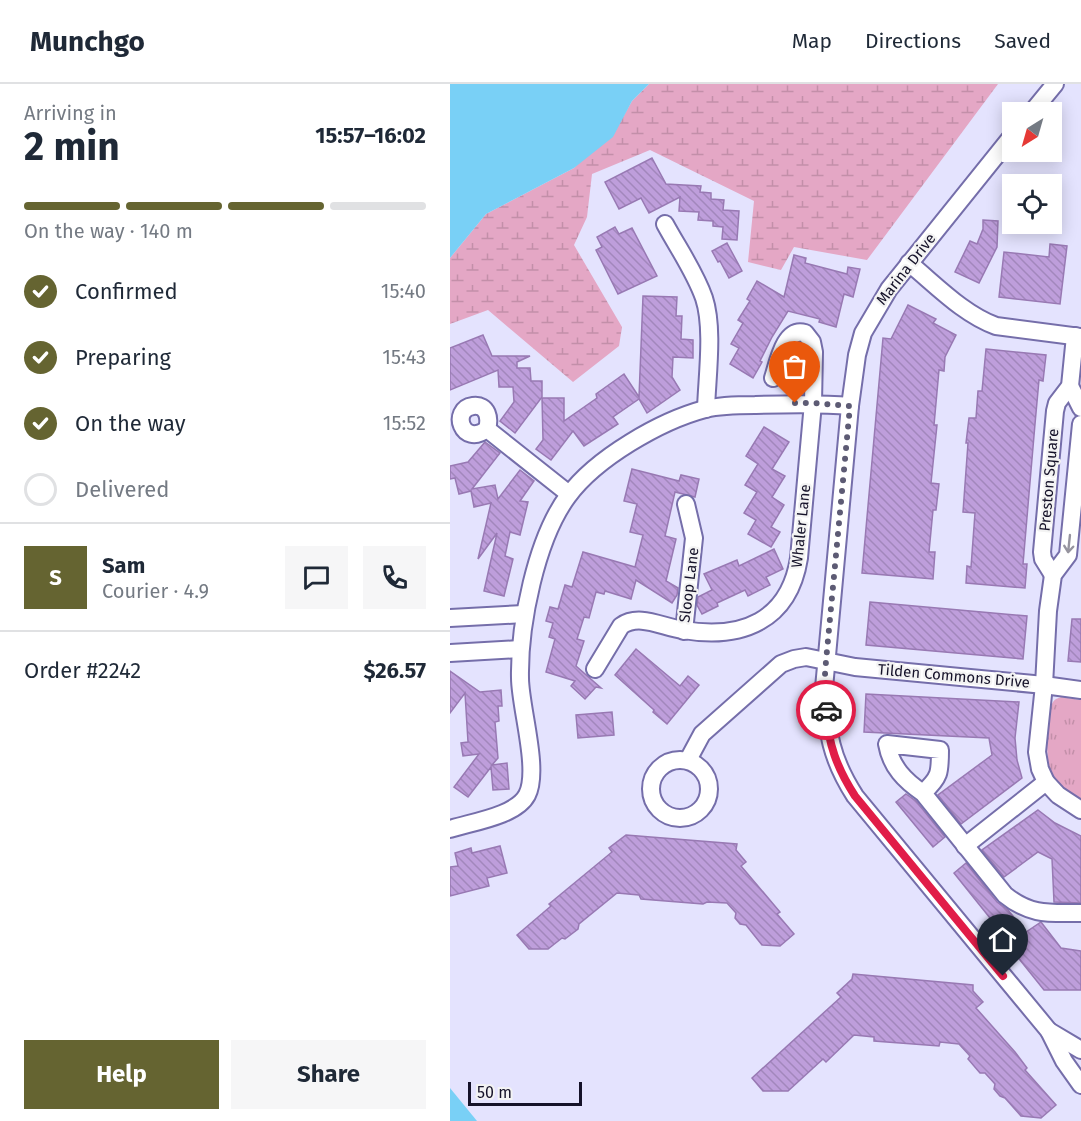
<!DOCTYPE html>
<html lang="en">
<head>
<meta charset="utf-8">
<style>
	body { margin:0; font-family:"Fira Sans",sans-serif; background:#f6f6f7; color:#1f2937; height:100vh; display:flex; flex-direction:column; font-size:22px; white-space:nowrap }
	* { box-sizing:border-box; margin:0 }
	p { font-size:20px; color:#747a83 }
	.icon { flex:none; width:33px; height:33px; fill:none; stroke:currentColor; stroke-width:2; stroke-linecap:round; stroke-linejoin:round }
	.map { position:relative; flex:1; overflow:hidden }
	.sheet { display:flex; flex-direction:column; background:#fff; width:450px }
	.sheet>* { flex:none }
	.needle { width:39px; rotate:217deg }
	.controls { position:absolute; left:552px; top:18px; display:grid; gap:12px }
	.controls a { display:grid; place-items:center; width:60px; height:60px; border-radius:0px; background:#fff; box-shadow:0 3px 15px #0003; font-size:30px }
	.scale { position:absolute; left:18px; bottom:15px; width:114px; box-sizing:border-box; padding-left:6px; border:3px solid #151229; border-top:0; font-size:16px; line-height:21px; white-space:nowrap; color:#151229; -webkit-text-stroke:4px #f3f3f3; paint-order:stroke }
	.pin { position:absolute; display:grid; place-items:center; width:51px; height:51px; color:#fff; margin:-62px -26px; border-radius:50% 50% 50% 0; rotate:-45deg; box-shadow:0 0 6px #0007 }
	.pin .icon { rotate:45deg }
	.courier { position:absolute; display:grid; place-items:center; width:60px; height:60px; margin:-30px; border:4px solid #e11d48; border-radius:50%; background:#fff; color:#222; box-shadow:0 2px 8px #0007 }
	.summary em { font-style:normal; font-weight:700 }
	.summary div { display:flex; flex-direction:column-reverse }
	.summary { display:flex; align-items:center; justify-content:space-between; height:102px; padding:0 24px }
	h1 { font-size:39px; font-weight:700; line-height:45px }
	.bar { display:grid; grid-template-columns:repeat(4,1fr); gap:9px 6px; align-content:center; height:72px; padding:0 24px }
	.bar i { height:8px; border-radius:4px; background:#e0e1e3 }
	.bar .active { background:#656431 }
	.bar p { grid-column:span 4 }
	.line { display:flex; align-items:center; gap:15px; padding:0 24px; border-top:2px solid #e0e1e3 }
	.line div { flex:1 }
	.round { display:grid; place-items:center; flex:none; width:63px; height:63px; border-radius:0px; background:#f6f6f7 }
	ol { padding:0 24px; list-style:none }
	li { display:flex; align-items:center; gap:18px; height:66px }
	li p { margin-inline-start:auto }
	li .icon { padding:6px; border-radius:50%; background:#656431; color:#fff; stroke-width:4 }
	li:last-child { color:#747a83 }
	li i { width:33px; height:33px; border:3px solid #e0e1e3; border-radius:50% }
	.primary-button { display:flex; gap:12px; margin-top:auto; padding:12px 24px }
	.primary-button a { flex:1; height:69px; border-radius:0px; background:#656431; color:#fff; font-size:24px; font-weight:700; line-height:69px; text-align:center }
	.primary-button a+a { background:#f6f6f7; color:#1f2937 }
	header { display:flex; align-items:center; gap:36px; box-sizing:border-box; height:84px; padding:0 30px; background:#fff; border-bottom:2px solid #e0e1e3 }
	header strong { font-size:28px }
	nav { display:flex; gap:33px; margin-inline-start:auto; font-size:21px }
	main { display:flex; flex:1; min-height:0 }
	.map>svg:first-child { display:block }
</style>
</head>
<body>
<header>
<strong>Munchgo</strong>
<nav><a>Map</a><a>Directions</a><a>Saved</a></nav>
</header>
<main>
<section class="sheet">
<div class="summary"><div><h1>2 min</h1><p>Arriving in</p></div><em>15:57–16:02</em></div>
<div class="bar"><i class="active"></i><i class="active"></i><i class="active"></i><i></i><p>On the way · 140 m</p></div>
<ol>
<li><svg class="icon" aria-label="check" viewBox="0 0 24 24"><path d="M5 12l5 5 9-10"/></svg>Confirmed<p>15:40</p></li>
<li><svg class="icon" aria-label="check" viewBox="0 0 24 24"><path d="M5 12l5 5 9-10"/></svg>Preparing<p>15:43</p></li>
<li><svg class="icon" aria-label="check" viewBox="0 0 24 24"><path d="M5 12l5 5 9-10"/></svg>On the way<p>15:52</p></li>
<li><i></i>Delivered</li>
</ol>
<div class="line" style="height:108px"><b class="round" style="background:#656431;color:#fff">S</b><div><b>Sam</b><p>Courier · 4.9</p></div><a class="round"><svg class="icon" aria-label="chat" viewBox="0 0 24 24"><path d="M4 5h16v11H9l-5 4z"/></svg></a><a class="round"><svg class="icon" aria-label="phone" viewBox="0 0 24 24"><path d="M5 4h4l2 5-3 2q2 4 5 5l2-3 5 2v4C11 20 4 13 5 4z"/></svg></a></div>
<div class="line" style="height:78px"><div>Order #2242</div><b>$26.57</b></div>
<div class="primary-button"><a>Help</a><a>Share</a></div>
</section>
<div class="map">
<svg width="631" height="1037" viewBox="0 0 631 1037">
	<defs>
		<pattern id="wetland-marsh" width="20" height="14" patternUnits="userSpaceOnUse" patternTransform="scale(1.5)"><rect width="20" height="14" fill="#e4a7c5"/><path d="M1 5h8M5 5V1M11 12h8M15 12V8" fill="none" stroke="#c38fa9"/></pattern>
		<pattern id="park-tufts" width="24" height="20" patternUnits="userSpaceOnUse" patternTransform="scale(1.5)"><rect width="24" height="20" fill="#e4a7c5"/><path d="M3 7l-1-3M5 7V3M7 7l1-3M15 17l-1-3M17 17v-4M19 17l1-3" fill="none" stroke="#c38fa9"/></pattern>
		<pattern id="building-back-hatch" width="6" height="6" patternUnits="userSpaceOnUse" patternTransform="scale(1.5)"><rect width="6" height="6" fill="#be9edb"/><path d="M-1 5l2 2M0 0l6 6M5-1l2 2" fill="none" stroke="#a287bc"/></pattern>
	</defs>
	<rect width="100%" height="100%" fill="#e4e3fe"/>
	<path fill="url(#wetland-marsh)" d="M199,0h349l-131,176 -73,-13 -13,23 -33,-8 6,-61 -104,-51 -58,24 -5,43 -13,28 48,82 -3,19 -46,36 -85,-72 -38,14v-66l36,-44 88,-46 49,-51 9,-16z"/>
	<path fill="url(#park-tufts)" d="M611,613l20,3v100c-13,-7 -23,-15 -30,-29 -6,-10 -5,-59 2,-69 3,-4 4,-3 8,-5z"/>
	<g fill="#79d0f6">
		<path d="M0,0h199l-17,17 -19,36 -39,31 -88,46 -36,44z"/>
		<path d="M0,1004l27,33h-27z"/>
	</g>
	<g fill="url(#building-back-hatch)" stroke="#9879b3" stroke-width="1.5">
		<path d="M202,74l14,26 35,2 -1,6 11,1v6l13,1 -1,10 16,1 -2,29 -15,-1 1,-12 -10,-1v-5l-15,-1 1,-8 -20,-1 1,-14 -31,16 -8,-15 -22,11 -14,-27z"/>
		<path d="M533,136l15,1 -1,26 -18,36 -24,-11 15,-31 7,3 6,-15z"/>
		<path d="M165,143l4,7 13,-6 25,48 -39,18 -22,-44 6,-3 -5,-10z"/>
		<path d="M277,159l15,28 -13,7 -9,-17 -2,1 -6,-11z"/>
		<path d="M600,160l17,2 -7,58 -61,-7 5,-45 45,5z"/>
		<path d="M344,171l12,3 -1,5 42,11 1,-7 12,2 -7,28 -9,-3 -8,33 -17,-5 1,-3 -32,-8 -16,26 -12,24 2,1 -9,16 -23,-14 9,-16 -8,-4 12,-21 -5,-3 12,-19 -3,-2 10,-18 27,16z"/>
		<path d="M193,212l34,1 -1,19h6l-1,23 12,1v18l-20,-1 -1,20 8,13 -33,23 -8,-14 -26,18 5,7 -34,22 -11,-15 -22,29 -15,-11 7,-9 -1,-42h22v23l33,-23 -1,-4 28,-20 15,23z"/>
		<path d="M458,221l28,14 -3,4 23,12 -11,22 -1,14 -5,-1 -5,55h3l-6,58 8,1 -3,26h-3l-4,42h6l-2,27 -71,-6 21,-235 8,1z"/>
		<path d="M33,251l9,21h38l-13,6v6h13l1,13h11v16l-27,36 -15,-12 14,-19 -1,-15h-14l-1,-17 -48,20v-42z"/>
		<path d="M536,265l60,6 -3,26 -4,-1 -4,44 -12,140h4l-2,24 -59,-5 1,-17 4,1 4,-54 -12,-1 5,-69h-2l3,-25h7l2,-27h4z"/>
		<path d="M314,343l25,15 -17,27 13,7 -13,21 12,8 -13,22 9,5 -9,15 -23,-13 8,-14 -12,-7 13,-21 -12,-7 13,-21 -12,-8z"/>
		<path d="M35,358l15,11 -28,36 23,-4 3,14 22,-29 14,11 -14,20 8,1 -8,33 -10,-3 -5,24 8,3 -9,37 -20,-5 13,-58 -19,26 13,-56 -17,4 -3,-16 -12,3 -4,-16 -5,1v-13l18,-4z"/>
		<path d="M182,385l47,12 2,-6 18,4 -4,18 -20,-5 -10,44 11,3 -10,42 12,7 -1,7 -5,8 -36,-23 -5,19 -26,-8 -1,3 -8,-2 -7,26 -5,-1 -7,22 7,2 -8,25 25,22 -5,-1 -11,12 -14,-13 4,-5 -29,-9 9,-33 -6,-2 4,-14 -7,-2 4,-14 8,2 7,-24 7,2 11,-35 52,15 8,-32 -13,-3 7,-28 -13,-3z"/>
		<path d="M324,465l9,20 -17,8 4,8 -22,11 -3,-6 -28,13 1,3 -16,8 -5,-9 1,-8 14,-7 -8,-16 33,-14 2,6z"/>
		<path d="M420,518l157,14 -4,43 -157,-14z"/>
		<path d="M622,535h9v43l-13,-1z"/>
		<path d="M186,565l44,37 8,-10 11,9 -32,39 -14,-12 1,-2 -39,-35z"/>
		<path d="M0,587l30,21 21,-2 1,16h-4l1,15 -4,1 3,36 -6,7 15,-2 2,26 -16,1 -2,-23 -23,30 -14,-10 25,-33 -16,2 -2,-13 7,-1 -3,-49 -15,20z"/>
		<path d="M416,610l153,8 -4,36 2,22 5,18 -61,46 -23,-29 54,-40 -3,-17 -125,-6z"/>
		<path d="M162,628l2,23 -36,3 -2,-23z"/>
		<path d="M456,710l10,7 29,36 -12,10 -37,-45z"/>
		<path d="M588,726l17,13 26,13v67l-27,-1 -2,-43 -14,-7 -34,25 -22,-27z"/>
		<path d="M176,751l111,9 -1,6 10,12 -5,4 39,46 -3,2 17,20 -14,12 -18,-1 -16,-20 -6,-1 -5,-6 1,-5 -9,-10 -20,-1 -4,2 -62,-5 -2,-4 -22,-2 -38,31 -1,5 -13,10 -3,-1 -14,11h-19l-12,-14 34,-29 -2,-2 63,-52 -3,-4z"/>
		<path d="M50,762l7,27 -20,5 2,8 -39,10v-29l8,-1 -3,-13 16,-5 1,5z"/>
		<path d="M516,779l31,39 11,8 18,22 15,-10 20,26 20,3v39h-37l-36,-45 2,-2 -56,-70z"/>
		<path d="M403,890l120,11v6l10,11 -7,6 39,44 12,16 -2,2 31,35 -15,13 -20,-2 -16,-18 -5,-2 -6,-7 1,-5 -10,-11h-5l-12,-14 2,-3 -11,-12 -19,-2 -1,4 -65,-5v-4l-20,-2 -28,27 -3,-3 -35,32h-25l-11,-13 89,-81 -4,-4 15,-14z"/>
	</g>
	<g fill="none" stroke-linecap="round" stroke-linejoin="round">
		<defs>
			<g id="street">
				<path d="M582,28l23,-28"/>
				<path d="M562,52l-123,153 -26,44 -6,22 -7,51 -26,282c4,46 6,69 31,108l194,235 15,30 17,24"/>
				<path d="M215,140c13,24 30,48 39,74 10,30 3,79 2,111"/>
				<path d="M459,179c27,22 54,51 87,63l85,11"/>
				<path d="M620,302l11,22"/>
				<path d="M631,340l-13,131 -15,20 -5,36 -4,74 -7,67 3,17 6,13 12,13 23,15"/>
				<path d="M37,345c-25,19 -37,-20 -14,-23 15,-2 17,13 14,23l82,65"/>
				<path d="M603,491l-10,-16 -1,-7 13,-141 2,-8 13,-17 5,-50"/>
				<path d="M0,534l74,-4"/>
				<path d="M234,547l10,-93 -8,-34"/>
				<path d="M0,569l70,-4"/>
				<path d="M145,585l26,-43c18,-13 41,1 62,4 59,10 106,-9 116,-72l14,-155 1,-51 -2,-10 -7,-9c-21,-6 -27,30 -32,45"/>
				<circle cx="230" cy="705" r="29"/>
				<path d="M238,676l14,-26 79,-70 13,-5 12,-2 49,10 189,18 37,5"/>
				<path d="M473,709c17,-16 17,-20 17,-43l-53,-6c4,23 18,37 36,49l82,102c26,21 45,18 76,18"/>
				<path d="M0,745c22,-7 66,-13 77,-34 13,-25 -7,-88 -7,-117 -1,-53 16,-139 48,-182 28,-38 92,-75 137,-87 16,-4 34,-4 50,-4 32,-1 63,-2 95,1"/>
				<path d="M515,762l81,-64"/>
				<path d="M599,947l32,19"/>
			</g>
		</defs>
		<use href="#street" stroke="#756eaa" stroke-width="20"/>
		<use href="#street" stroke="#fff" stroke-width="16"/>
	</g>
	<defs><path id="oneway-shaft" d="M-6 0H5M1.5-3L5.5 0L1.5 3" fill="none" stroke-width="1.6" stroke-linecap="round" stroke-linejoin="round" transform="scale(1.5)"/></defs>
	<use stroke="#96949f" href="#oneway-shaft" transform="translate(619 460) rotate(96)"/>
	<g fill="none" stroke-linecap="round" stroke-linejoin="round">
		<path stroke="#5d5b74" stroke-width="6" stroke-dasharray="0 10.8" d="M345,319h18l37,3 -24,255 -2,27 2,22"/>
		<path stroke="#e11d48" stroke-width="8" d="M376,626c2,34 11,58 29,86l148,180"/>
	</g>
	<g text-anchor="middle" stroke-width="4.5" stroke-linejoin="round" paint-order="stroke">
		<g font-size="15" fill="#151229" stroke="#f3f3f3">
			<text transform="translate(456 185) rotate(-52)" y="5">Marina Drive</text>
			<text transform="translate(599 396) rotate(-85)" y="5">Preston Square</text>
			<text transform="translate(351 442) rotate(-84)" y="5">Whaler Lane</text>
			<text transform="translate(239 501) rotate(-83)" y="5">Sloop Lane</text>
			<text transform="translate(504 592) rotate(5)" y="5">Tilden Commons Drive</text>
		</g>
	</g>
</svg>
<div class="controls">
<a><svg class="needle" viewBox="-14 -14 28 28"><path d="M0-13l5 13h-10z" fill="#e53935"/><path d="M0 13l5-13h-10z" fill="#747a83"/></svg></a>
<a><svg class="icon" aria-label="locate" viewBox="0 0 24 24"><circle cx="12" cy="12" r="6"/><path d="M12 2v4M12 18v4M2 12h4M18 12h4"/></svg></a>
</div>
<div class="scale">50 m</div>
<div class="pin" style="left:345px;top:319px;background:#ea580c"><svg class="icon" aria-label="bag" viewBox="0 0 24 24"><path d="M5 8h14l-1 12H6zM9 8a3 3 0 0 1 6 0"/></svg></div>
<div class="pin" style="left:553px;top:892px;background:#1f2937"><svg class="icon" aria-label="home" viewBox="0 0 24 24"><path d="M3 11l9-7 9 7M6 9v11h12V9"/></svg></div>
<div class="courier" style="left:376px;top:626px"><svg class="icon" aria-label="car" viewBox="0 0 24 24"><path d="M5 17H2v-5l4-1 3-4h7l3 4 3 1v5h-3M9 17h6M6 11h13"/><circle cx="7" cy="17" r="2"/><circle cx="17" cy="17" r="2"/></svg></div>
</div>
</main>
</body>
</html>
